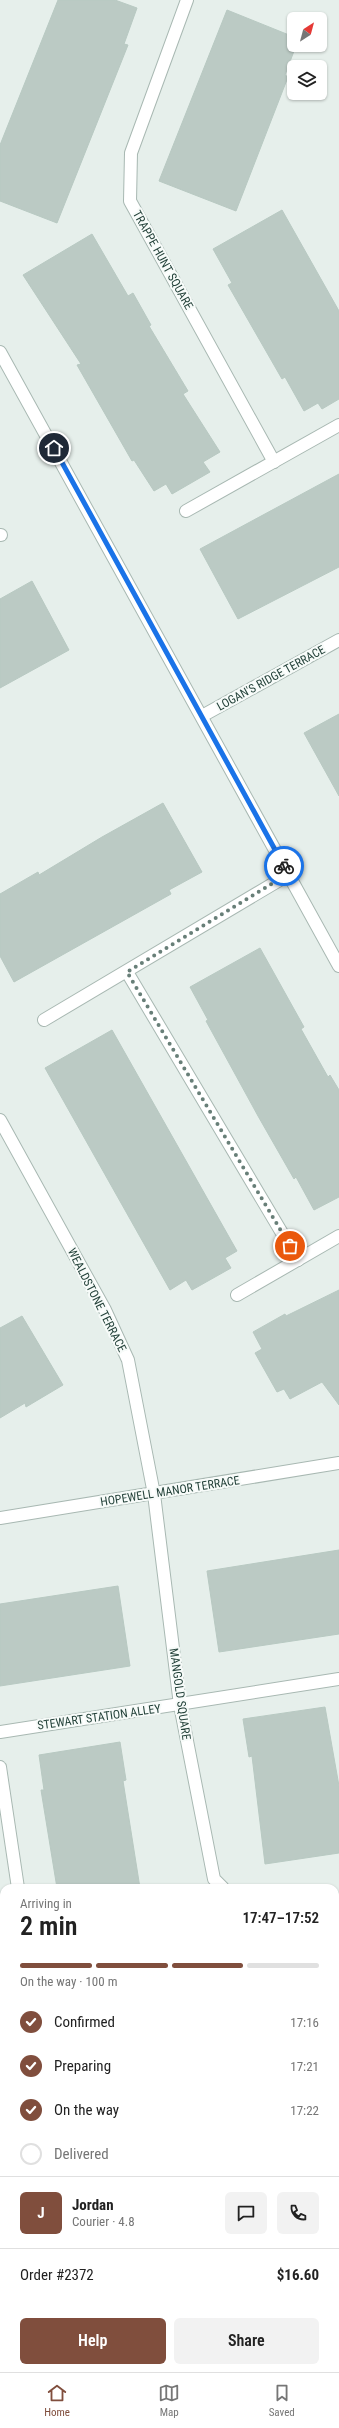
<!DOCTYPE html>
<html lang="en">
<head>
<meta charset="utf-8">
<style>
	body { margin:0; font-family:"Roboto Condensed",sans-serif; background:#f2f2f2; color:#222; height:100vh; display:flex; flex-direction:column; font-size:15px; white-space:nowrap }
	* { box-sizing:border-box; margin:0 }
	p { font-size:13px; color:#767676 }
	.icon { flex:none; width:22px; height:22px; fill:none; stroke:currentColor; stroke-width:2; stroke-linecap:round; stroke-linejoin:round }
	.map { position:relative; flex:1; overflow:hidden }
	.side { position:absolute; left:0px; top:1884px; width:339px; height:488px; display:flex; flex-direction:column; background:#fff; border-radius:12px 12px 0 0; box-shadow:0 1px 3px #0004 }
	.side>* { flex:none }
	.needle { width:26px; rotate:36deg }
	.tools { position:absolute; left:287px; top:12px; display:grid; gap:8px }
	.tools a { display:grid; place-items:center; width:40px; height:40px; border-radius:6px; background:#fff; box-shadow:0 1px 3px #0004; font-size:20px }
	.pin { position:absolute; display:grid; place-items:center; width:34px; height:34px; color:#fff; margin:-17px; border:2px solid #fff; border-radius:50%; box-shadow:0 1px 4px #0007 }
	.courier { position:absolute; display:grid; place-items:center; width:40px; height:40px; margin:-20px; border:3px solid #1a73e8; border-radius:50%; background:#fff; color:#222; box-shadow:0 1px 5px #0007 }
	.headline em { font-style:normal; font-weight:600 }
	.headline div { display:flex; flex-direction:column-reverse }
	.headline { display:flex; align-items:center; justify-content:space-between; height:68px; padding:0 20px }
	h1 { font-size:26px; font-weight:600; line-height:30px }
	.bar { display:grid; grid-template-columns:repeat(4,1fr); gap:6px 4px; align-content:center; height:48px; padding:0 20px }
	.bar i { height:5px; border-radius:3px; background:#e0e0e0 }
	.bar .current { background:#804e3d }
	.bar p { grid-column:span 4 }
	.line { display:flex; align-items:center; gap:10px; padding:0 20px; border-top:1px solid #e0e0e0 }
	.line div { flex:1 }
	.round { display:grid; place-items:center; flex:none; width:42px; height:42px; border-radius:6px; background:#f2f2f2 }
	ol { padding:0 20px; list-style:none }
	li { display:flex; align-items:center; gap:12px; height:44px }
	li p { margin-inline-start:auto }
	li .icon { padding:4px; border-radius:50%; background:#804e3d; color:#fff; stroke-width:4 }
	li:last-child { color:#767676 }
	li i { width:22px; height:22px; border:2px solid #e0e0e0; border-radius:50% }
	.primary-button { display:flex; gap:8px; margin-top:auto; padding:8px 20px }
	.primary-button a { flex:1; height:46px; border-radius:6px; background:#804e3d; color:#fff; font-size:16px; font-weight:600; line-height:46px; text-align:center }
	.primary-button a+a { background:#f2f2f2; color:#222 }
	.tabs { display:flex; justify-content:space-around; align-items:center; height:56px; border-top:1px solid #e0e0e0; background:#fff; font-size:11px; color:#767676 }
	.tabs a { display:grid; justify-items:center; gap:2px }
	.tabs .current { color:#804e3d }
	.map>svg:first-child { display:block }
</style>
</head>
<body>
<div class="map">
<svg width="339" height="2372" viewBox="0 0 339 2372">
	<rect width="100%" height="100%" fill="#e6efeb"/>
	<path fill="#bfe0c8" d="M335,2144h4v228h-339v-72h4v68h331z"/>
	<g fill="#bbcac4" stroke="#b8c9c2">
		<path d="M58,0h57l22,8 -13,36 4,1 -71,178 -57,-22v-56z"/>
		<path d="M227,10l67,27v14l-9,24 3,2 -52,134 -77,-30z"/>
		<path d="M282,210l57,101v88l-17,10 -4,-6 -14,8 -19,-34 -3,2 -54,-94 4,-2 -19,-34z"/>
		<path d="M92,234l36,62 5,-3 18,32 -2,1 39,65 -5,3 37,58 -17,10 7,10 -38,22 -6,-10 -12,7 -20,-31 -2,1 -55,-96 4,-1 -58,-89z"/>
		<path d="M339,474v93l-101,52 -38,-70z"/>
		<path d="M32,581l37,69 -69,38v-89z"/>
		<path d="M339,714v82l-35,-63z"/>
		<path d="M163,803l39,69 -33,18 2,4 -157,88 -14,-26v-62l38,-22 1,3 63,-38z"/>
		<path d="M260,948l44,79 -3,2 27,48 2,-2 9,15v107l-25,13 -18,-33 -2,2 -36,-63 -52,-95 2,-1 -18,-33z"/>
		<path d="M112,1030l125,221 -12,7 6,10 -39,22 -6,-10 -16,10 -125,-222z"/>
		<path d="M339,1290v115l-17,-23 -32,17 -6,-10 -7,3 -22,-39 7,-4 -9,-17 32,-18 1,2z"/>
		<path d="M22,1316l41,69 -37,22 -1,-4 -25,15v-90z"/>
		<path d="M339,1550v84l-120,18 -12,-81z"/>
		<path d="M118,1586l12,80 -130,20v-82z"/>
		<path d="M325,1707l14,79v67l-74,11 -13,-108 -3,1 -6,-38z"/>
		<path d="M120,1742l6,38 -3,1 17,107h-83l-16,-98h3l-5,-35z"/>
	</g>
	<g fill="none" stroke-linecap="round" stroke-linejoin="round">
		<defs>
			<g id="service">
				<path d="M187,0l-56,153 -1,48 144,261"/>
				<path d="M186,511l153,-86"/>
				<path d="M0,535h1"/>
				<path d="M127,972l171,288"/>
				<path d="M44,1020l244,-145"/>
				<path d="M237,1295l102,-59"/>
				<path d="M0,1732l339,-53"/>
				<path d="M0,1767l18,121"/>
				<path d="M0,2009l4,2"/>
				<path d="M0,2042l4,-14"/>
			</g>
			<g id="minor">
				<path d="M0,352l339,614"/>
				<path d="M202,716l137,-76"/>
				<path d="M0,1120l105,190 23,50 26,134 26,211 34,174 9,9"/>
				<path d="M0,1518l339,-55"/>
				<path d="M335,1903h4"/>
			</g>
		</defs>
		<use href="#service" stroke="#a8b8b2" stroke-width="14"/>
		<use href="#minor" stroke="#a8b8b2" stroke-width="14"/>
		<use href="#service" stroke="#fff" stroke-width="12"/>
		<use href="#minor" stroke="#fff" stroke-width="12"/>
	</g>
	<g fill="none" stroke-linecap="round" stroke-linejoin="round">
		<path stroke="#687f78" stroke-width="4" stroke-dasharray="0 7.2" d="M284,866l4,8 -161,98 163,274"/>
		<path stroke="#1a73e8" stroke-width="5" d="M54,448l230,418"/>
	</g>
	<g text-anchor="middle" stroke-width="4" stroke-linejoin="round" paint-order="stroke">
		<g font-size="12" fill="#24423a" stroke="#f7fbf9">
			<text transform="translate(163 260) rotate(61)" y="4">TRAPPE HUNT SQUARE</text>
			<text transform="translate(271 678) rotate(-29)" y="4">LOGAN'S RIDGE TERRACE</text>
			<text transform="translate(97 1300) rotate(63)" y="4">WEALDSTONE TERRACE</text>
			<text transform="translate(170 1491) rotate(-9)" y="4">HOPEWELL MANOR TERRACE</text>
			<text transform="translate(180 1694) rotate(82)" y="4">MANGOLD SQUARE</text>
			<text transform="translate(99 1717) rotate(-8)" y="4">STEWART STATION ALLEY</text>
		</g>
	</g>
</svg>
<div class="tools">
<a><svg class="needle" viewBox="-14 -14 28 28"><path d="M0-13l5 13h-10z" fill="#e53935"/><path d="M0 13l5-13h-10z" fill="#767676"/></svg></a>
<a><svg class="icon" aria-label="layers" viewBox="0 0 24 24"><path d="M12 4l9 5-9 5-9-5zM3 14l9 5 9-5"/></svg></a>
</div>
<div class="pin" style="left:290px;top:1246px;background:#ea580c"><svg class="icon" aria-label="bag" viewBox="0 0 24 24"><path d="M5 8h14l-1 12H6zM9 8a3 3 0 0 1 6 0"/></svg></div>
<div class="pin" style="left:54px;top:448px;background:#1f2937"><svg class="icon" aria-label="home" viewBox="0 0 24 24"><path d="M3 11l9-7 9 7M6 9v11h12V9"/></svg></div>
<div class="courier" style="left:284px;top:866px"><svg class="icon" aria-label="bike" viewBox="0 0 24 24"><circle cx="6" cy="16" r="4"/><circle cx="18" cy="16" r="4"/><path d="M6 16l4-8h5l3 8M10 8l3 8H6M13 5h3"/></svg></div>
<section class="side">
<div class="headline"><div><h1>2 min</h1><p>Arriving in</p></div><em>17:47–17:52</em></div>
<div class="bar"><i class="current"></i><i class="current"></i><i class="current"></i><i></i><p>On the way · 100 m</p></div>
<ol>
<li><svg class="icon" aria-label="check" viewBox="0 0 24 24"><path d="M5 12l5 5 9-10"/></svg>Confirmed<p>17:16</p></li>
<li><svg class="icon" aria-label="check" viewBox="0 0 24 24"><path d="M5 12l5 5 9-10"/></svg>Preparing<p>17:21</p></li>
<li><svg class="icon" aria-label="check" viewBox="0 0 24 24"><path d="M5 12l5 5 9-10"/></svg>On the way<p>17:22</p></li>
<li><i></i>Delivered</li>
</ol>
<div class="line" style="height:72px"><b class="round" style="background:#804e3d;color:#fff">J</b><div><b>Jordan</b><p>Courier · 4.8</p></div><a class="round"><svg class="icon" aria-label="chat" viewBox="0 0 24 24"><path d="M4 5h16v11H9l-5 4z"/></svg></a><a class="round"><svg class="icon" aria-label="phone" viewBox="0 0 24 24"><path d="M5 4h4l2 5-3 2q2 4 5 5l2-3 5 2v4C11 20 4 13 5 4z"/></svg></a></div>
<div class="line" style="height:52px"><div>Order #2372</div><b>$16.60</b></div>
<div class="primary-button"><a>Help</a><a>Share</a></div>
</section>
</div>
<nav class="tabs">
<a class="current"><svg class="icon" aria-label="home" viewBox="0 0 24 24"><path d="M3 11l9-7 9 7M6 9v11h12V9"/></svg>Home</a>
<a><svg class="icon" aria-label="map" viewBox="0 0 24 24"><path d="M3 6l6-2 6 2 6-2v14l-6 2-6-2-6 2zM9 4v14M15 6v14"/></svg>Map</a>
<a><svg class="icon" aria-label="saved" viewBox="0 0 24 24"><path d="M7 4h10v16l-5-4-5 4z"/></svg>Saved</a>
</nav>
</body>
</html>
